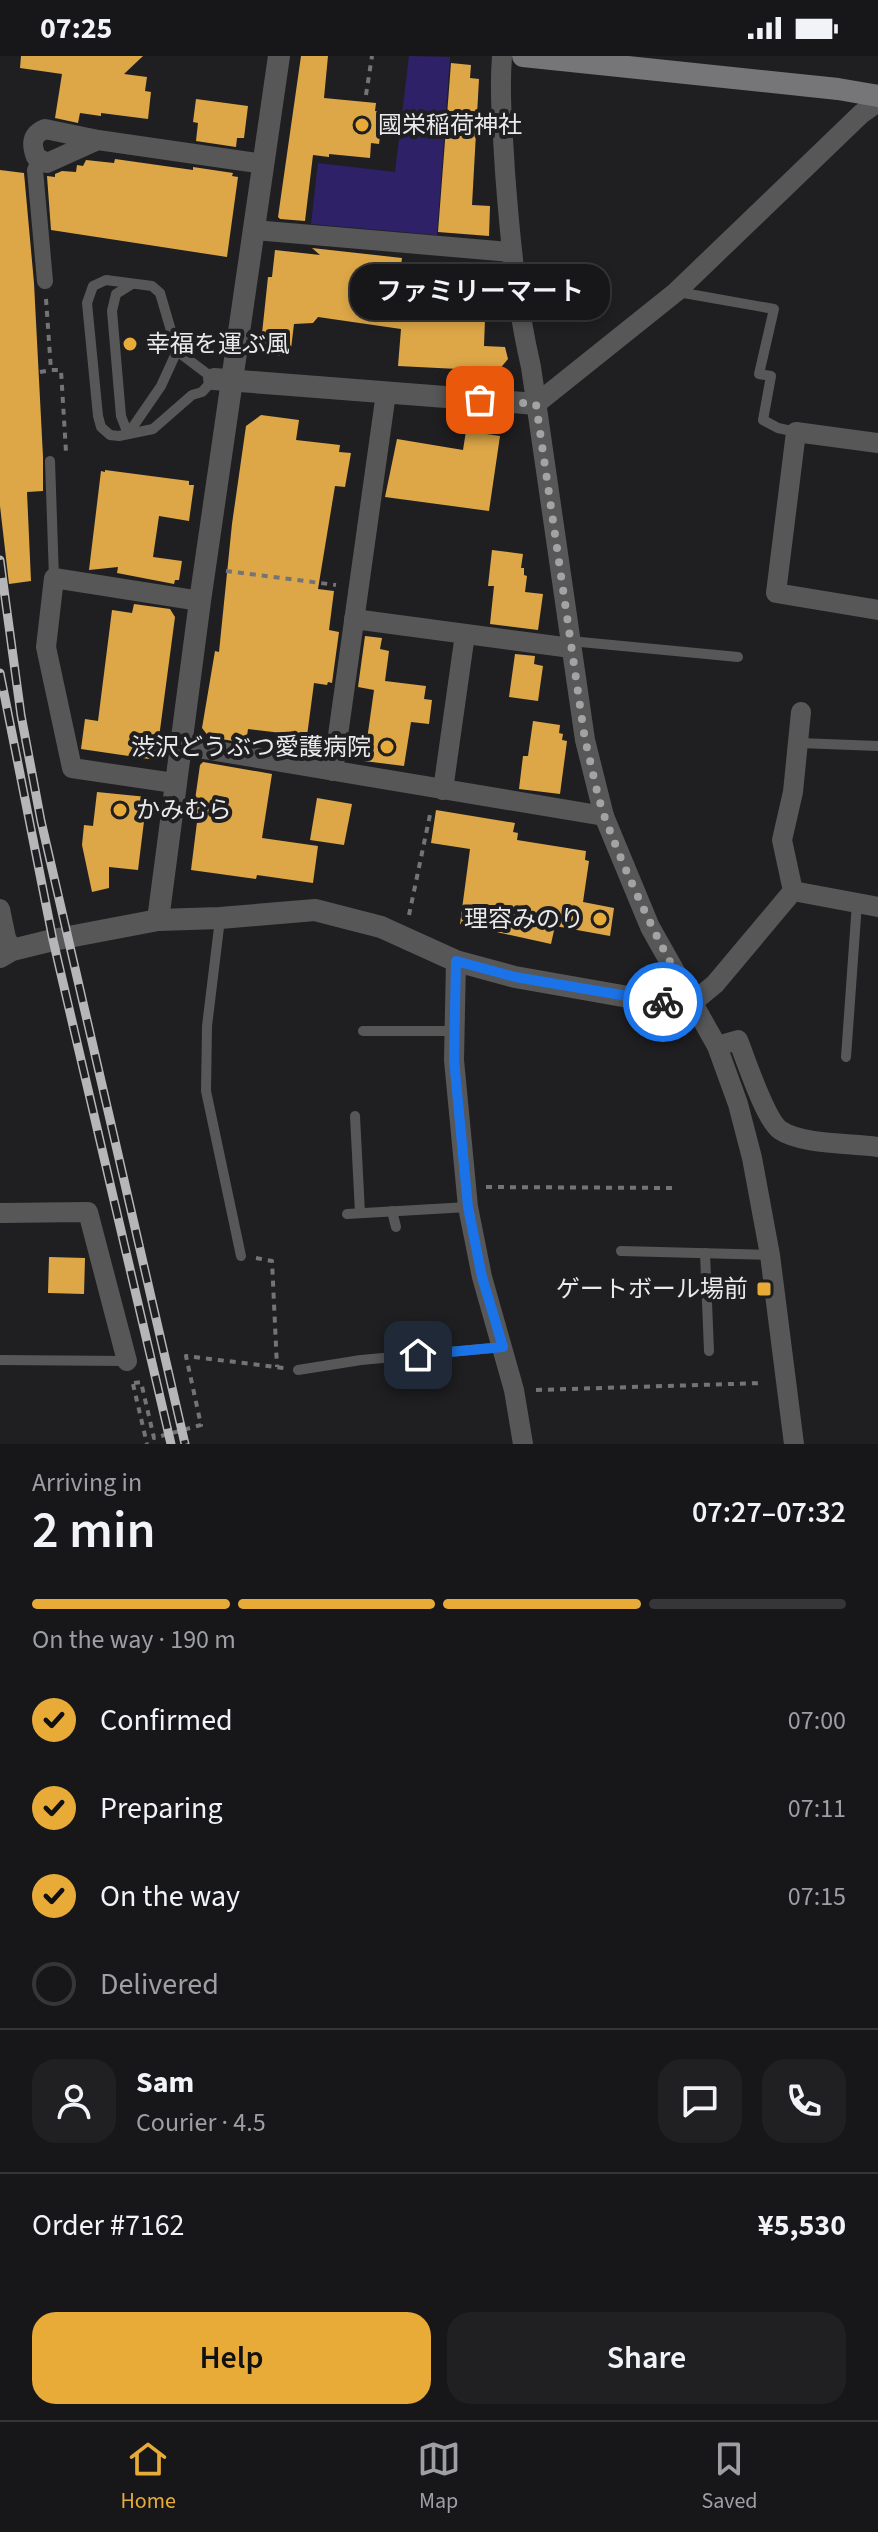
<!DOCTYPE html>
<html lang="en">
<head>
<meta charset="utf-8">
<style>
	body { margin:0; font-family:"Source Sans 3","Noto Sans JP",sans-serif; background:#202023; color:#f1f3f6; height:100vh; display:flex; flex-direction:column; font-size:30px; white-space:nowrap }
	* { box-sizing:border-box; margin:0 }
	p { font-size:26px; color:#9e9fa2 }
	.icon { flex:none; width:44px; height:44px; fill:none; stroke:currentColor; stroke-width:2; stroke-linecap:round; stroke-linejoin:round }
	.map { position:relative; height:1388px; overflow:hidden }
	.drawer { display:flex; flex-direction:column; background:#17171a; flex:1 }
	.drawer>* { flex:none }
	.pin { position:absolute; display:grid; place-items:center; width:68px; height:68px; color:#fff; margin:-34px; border-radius:16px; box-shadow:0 4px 12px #0006 }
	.courier { position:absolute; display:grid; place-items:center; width:80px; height:80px; margin:-40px; border:6px solid #1a73e8; border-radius:50%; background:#fff; color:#222; box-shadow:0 2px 10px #0007 }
	.bubble { position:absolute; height:56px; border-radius:24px; background:#17171a; box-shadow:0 4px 12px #0003,0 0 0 2px #363639; font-size:26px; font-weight:600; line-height:56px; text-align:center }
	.overview em { font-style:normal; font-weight:600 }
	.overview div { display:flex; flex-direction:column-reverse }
	.overview { display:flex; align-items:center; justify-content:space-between; height:136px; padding:0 32px }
	h1 { font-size:52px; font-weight:600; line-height:60px }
	.bar { display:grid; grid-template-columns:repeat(4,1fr); gap:12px 8px; align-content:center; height:96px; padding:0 32px }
	.bar i { height:10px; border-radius:6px; background:#363639 }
	.bar .active { background:#e9ab37 }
	.bar p { grid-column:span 4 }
	.line { display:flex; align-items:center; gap:20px; padding:0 32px; border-top:2px solid #363639 }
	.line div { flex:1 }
	.round { display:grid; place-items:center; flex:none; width:84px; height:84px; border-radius:24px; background:#202023 }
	ol { padding:0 32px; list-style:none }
	li { display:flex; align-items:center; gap:24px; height:88px }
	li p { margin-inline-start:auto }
	li .icon { padding:8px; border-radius:50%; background:#e9ab37; color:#111; stroke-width:4 }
	li:last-child { color:#9e9fa2 }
	li i { width:44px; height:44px; border:4px solid #363639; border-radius:50% }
	.primary-button { display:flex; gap:16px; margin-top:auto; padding:16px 32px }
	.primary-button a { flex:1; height:92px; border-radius:24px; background:#e9ab37; color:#111; font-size:32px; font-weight:600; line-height:92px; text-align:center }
	.primary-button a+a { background:#202023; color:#f1f3f6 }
	.status { display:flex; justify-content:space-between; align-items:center; height:56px; padding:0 40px; background:#17171a; direction:ltr }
	.status svg { height:22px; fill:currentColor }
	.tab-bar { display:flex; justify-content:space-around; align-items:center; height:112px; border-top:2px solid #363639; background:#17171a; font-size:22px; color:#9e9fa2 }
	.tab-bar a { display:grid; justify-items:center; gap:4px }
	.tab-bar .active { color:#e9ab37 }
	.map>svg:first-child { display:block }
</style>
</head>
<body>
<div class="status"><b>07:25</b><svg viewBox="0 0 49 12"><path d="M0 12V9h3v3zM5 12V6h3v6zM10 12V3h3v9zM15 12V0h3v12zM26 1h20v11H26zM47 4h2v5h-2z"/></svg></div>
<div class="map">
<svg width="878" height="1388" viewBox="0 0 878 1388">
	<rect width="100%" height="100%" fill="#1f1f22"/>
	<path fill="#2f2167" d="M409,0l41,1 -13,178 -126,-11 7,-61 77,9z"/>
	<g fill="#dda747">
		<path d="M21,0h122l-19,18 23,3 -2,14 6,1 -3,27 -47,-6v3l-21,-3 -2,10 -23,-5 7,-44 -42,-6z"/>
		<path d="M301,0h27l-4,42 52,5 -1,8 8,1 -4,32 -8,-1 -1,15 -41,-4v3l-16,-2 -8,66 -25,-2 -2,-2z"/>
		<path d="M451,7l20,2 -1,13 9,1 -7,126 18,1 -1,30 -51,-4z"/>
		<path d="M196,43l52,7 -4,32h-7l-1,9 -40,-6 2,-18 -5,-1z"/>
		<path d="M115,103l78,11v-3l40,6 -1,3 6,1 -11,80 -176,-27 -4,-54 8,1v-3l7,-3 14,1 1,-7 6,1 3,-6 28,3z"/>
		<path d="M0,114l24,3 10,110 9,174v34l-16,1 4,89 -22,3 -9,-78z"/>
		<path d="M312,192l90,10 -2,15 51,4 -2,25 32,3 -1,13 5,1 -1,27 21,1 3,12 -10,12 -100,-5 3,-37 -83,-12 -5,6 -19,1 -4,33 -19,-2 -10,-12 7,-66h4l3,-27 45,5z"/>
		<path d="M261,359l38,5 -3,20 44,5 -1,7 12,1 -6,34 -10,-1 -17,103 16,2 -5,39 10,2 -7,51 -4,-1 -1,3 -13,-2 -7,53 -59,-7 -2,14 -37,-6 -7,-9 13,-77 4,1 13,-128 14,-98z"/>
		<path d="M466,375l34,5 -11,75 -104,-14 12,-58 66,11z"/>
		<path d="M105,414l84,11v4h5l-5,36 -30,-5 -6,41 29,4 -3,19h-4l-1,4 -57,-11 1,-6 -29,3 12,-99 4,1z"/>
		<path d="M492,494l31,4 -2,14h3v7l3,1 -2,16 18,2 -5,36 -48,-6 4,-38h-6z"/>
		<path d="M134,548l36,5 5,8 -19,143 -75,-11 4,-30 13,2 14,-111 20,3z"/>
		<path d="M365,580l17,2 -2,11 9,2 -4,30 41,5 -2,13 8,1 -3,24 -18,-2 -7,44 -40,-5 10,-71 -16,-3z"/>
		<path d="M515,598l20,2 -1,8 9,2 -5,35 -29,-4z"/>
		<path d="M533,665l27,4 -1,8 4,1 -1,6 5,1 -7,53 -41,-5 4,-33h5z"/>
		<path d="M203,706l69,12 -10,64 56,8 -5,37 -56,-8 -1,4 -65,-9 6,-48 -5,-1 8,-56z"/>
		<path d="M97,736l50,5 -9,73 -29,-3v21l-17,4 -10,-47 2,-20 9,1z"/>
		<path d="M317,742l35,6 -8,41 -34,-5z"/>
		<path d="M436,754l79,13 -2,9 5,1 -1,7 69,11 -1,9 4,1 -6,41 31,6 -4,28 -55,-10 -4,18 -91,-20 10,-75 -39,-6z"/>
		<path d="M49,1201l36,1 -1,36 -36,-1z"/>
	</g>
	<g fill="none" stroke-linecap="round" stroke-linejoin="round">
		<g stroke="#747477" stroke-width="4" stroke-dasharray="6 6" stroke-linecap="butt">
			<path d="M366,39l6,-39"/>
			<path d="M46,243l5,71h10l5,82"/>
			<path d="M40,316l11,-2"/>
			<path d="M226,515l110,14"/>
			<path d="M409,859l22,-105"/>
			<path d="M486,1131l186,1"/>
			<path d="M256,1202l16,3 5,106"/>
			<path d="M134,1327l7,-1 13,56 47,-13 -15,-69 98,12"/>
			<path d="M133,1328l14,60"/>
			<path d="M536,1334l227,-7"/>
		</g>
		<g stroke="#575758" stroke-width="10">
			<path d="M106,224l46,6 8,7 17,58 37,28 -12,13 -10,3 -39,34 -34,7 -9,-1 -9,-8 -3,-11 -11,-113 6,-17z"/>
			<path d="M678,236l96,17 -15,65 12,2 -8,44 15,8 18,4"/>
			<path d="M128,378l-7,-18 -9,-105 4,-17 16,-10"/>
			<path d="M128,378l33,-48 16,-35"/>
			<path d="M50,405l4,117"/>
			<path d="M570,585l168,16"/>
			<path d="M799,687l79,3"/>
			<path d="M220,863l-13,107 -1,65 35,165"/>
			<path d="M363,975h90"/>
			<path d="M846,1001l11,-154"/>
			<path d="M355,1060l5,97"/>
			<path d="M392,1155l4,16"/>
			<path d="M347,1158l121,-7"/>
			<path d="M621,1195l149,4"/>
			<path d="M705,1197l4,98"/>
			<path d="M0,1304l127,1"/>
			<path d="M298,1314l63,-10 142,-13"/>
		</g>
		<path stroke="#575758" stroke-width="16" d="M40,104l-5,10 10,111"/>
		<g stroke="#575758" stroke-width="20">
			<path d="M502,0c-3,39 1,77 3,116 5,66 11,130 26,195l54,373 19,76 46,111 67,119 21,58 14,54 18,97 24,189"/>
			<path d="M98,84l-53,-11c-14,6 -14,15 -9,28l11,6 51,-23 166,24"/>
			<path d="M254,174l257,22"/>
			<path d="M536,348l140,-112 185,-178 17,-12"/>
			<path d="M878,387l-82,-11 -20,161 102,17"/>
			<path d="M354,563l217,29"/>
			<path d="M180,689l424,71"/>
			<path d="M333,715l53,-378"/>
			<path d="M174,727l-102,-15 -26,-121 8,-69 146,23"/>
			<path d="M443,734l22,-156"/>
			<path d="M793,835l-11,-51 11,-48 8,-80"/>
			<path d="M793,835l85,16"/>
			<path d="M0,853l6,29 6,12"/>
			<path d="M456,905l-2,99 14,147 14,70 32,113 9,54"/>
			<path d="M692,947l23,-19 78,-93"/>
			<path d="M717,990l21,-6c8,20 27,79 42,90 22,15 71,13 98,17"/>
			<path d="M0,1157l88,-1 39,149"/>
		</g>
		<g stroke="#575758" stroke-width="22">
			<path d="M214,323l322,25"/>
			<path d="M158,864l42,-319 79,-545"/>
			<path d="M0,901l12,-7 41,-10 105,-20 62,-2 95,-8 66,17 75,34 59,16 136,24 41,2"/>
		</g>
		<path stroke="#767678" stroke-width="22" d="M523,0l315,33 40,7"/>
		<defs>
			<g id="rail">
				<path d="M0,504l21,155 20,106 144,623"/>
				<path d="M0,617l53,267 118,504"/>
			</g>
		</defs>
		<use href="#rail" stroke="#b6b6b9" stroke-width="9"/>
		<use href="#rail" stroke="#1f1f22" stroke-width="6" stroke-dasharray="18" stroke-linecap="butt"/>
	</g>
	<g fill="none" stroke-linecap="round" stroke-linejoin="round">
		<path stroke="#a3a3a5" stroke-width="8" stroke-dasharray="0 14.4" d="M480,344l56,4 49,336c7,26 11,53 20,78 24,64 54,125 87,185l-29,-1"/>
		<path stroke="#1a73e8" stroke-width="10" d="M418,1299l85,-8 -21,-70 -14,-70 -14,-147 2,-99 59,16 148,25"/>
	</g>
	<g fill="#e9ab37" stroke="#1f1f22" stroke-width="3">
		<circle cx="362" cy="69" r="8"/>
		<circle cx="130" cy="288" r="8"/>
		<circle cx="387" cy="691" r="8"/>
		<circle cx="120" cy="754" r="8"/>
		<circle cx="600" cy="863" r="8"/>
		<rect x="756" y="1225" width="16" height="16" rx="4"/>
	</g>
	<g text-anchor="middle" stroke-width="8" stroke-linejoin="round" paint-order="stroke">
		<g font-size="24" fill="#eaeaec" stroke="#1f1f22" text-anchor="start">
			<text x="378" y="77">國栄稲荷神社</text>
			<text x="146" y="296">幸福を運ぶ風</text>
			<text x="371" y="699" text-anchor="end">渋沢どうぶつ愛護病院</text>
			<text x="136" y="762">かみむら</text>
			<text x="584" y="871" text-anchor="end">理容みのり</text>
			<text x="748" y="1241" text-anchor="end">ゲートボール場前</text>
		</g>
	</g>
</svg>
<div class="pin" style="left:480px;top:344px;background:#ea580c"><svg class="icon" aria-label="bag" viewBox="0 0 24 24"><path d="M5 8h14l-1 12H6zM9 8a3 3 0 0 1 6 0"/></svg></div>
<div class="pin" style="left:418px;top:1299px;background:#1f2937"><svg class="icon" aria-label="home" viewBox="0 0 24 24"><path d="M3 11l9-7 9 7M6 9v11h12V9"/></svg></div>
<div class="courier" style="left:663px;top:946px"><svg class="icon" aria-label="bike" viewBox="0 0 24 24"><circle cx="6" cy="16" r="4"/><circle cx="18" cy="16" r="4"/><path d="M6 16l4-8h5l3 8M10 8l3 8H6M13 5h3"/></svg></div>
<div class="bubble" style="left:350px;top:208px;width:260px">ファミリーマート</div>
</div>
<section class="drawer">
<div class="overview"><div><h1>2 min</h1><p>Arriving in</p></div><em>07:27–07:32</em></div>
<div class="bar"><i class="active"></i><i class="active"></i><i class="active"></i><i></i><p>On the way · 190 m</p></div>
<ol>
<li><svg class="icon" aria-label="check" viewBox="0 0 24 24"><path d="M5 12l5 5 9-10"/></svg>Confirmed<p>07:00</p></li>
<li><svg class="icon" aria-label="check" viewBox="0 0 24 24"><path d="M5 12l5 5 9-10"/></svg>Preparing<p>07:11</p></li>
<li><svg class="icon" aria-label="check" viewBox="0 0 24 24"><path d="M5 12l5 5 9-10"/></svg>On the way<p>07:15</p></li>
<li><i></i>Delivered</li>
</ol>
<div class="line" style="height:144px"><a class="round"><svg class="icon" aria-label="person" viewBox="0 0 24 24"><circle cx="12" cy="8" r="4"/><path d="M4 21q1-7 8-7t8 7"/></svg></a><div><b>Sam</b><p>Courier · 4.5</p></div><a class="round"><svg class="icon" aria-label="chat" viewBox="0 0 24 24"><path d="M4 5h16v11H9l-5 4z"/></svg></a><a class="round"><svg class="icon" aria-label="phone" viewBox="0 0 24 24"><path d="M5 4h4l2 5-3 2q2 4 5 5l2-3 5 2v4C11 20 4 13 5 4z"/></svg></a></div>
<div class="line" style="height:104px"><div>Order #7162</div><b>¥5,530</b></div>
<div class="primary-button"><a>Help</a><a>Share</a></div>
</section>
<nav class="tab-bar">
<a class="active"><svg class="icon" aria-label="home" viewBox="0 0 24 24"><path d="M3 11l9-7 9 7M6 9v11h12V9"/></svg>Home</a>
<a><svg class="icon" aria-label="map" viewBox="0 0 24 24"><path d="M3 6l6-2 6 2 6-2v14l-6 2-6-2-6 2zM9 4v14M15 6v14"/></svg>Map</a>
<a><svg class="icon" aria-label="saved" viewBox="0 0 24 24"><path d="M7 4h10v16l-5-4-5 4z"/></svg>Saved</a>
</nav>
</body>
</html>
